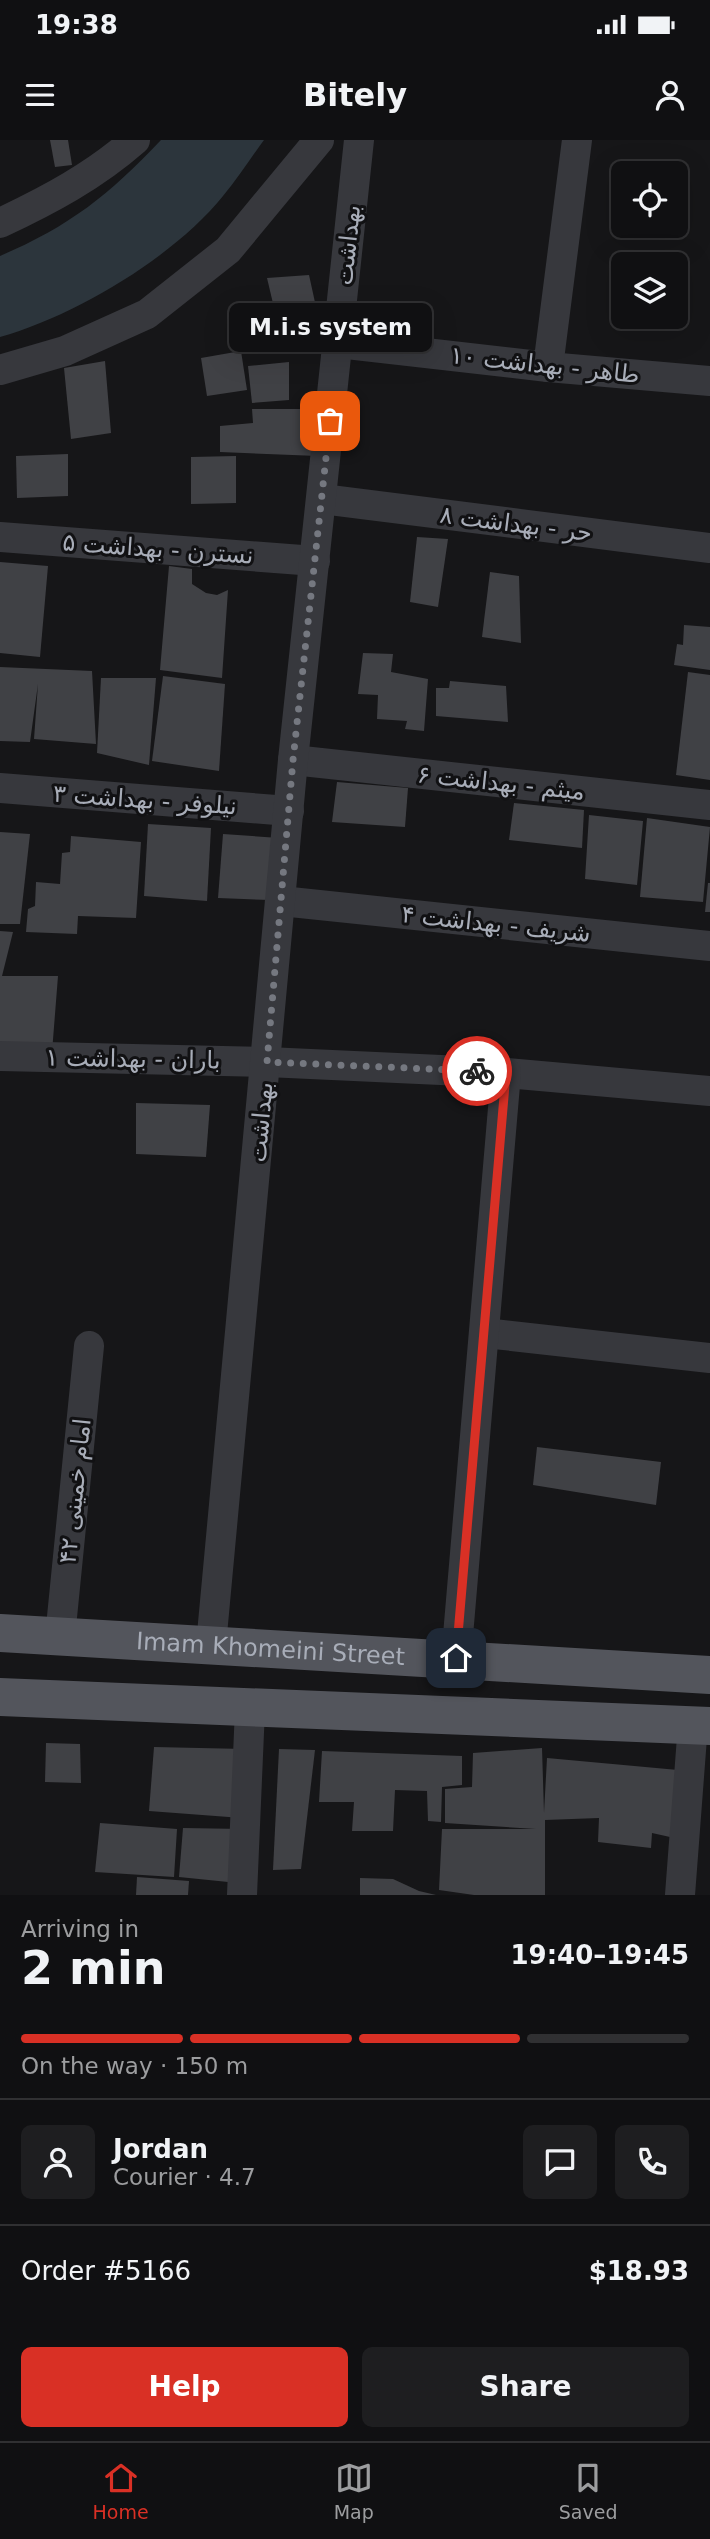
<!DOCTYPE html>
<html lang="en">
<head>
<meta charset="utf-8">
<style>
	body { margin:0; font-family:"DejaVu Sans",Cairo,sans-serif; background:#1e1e20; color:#f1f3f6; height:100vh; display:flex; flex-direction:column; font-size:26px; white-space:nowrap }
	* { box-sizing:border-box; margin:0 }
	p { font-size:23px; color:#9c9d9f }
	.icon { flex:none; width:38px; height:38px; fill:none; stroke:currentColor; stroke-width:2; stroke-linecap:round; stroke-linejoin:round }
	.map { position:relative; height:1755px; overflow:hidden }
	.panel { display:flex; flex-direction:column; background:#101012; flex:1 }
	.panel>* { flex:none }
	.buttons { position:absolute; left:611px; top:21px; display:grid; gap:14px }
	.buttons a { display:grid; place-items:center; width:77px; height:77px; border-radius:10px; background:#101012; box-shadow:0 7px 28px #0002,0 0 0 2px #303032; font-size:35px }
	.pin { position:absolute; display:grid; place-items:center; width:60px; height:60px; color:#fff; margin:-30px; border-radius:14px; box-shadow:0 4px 10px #0006 }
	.courier { position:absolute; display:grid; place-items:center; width:70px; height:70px; margin:-35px; border:5px solid #d93025; border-radius:50%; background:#fff; color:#222; box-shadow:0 2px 9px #0007 }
	.bubble { position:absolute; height:49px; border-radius:10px; background:#101012; box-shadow:0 7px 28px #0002,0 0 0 2px #303032; font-size:23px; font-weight:600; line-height:49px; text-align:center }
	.head em { font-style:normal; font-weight:600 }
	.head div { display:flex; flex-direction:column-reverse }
	.head { display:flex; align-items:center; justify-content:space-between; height:119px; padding:0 21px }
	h1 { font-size:46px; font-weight:600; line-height:52px }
	.bar { display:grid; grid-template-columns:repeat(4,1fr); gap:10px 7px; align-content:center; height:84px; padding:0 21px }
	.bar i { height:9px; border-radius:5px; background:#303032 }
	.bar .on { background:#d93025 }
	.bar p { grid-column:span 4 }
	.line { display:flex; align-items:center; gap:18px; padding:0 21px; border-top:2px solid #303032 }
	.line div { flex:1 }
	.round { display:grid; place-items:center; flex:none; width:74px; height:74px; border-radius:10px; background:#1e1e20 }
	.action { display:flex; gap:14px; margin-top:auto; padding:14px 21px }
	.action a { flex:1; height:80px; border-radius:10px; background:#d93025; color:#fff; font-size:28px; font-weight:600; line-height:80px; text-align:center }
	.action a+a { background:#1e1e20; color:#f1f3f6 }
	.status { display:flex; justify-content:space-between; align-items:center; height:49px; padding:0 35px; background:#101012; direction:ltr }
	.status svg { height:19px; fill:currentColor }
	header { display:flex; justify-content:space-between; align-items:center; height:91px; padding:0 21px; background:#101012; font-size:32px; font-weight:600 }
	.menu { display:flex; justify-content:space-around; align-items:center; height:98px; border-top:2px solid #303032; background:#101012; font-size:19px; color:#9c9d9f }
	.menu a { display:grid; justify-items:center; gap:4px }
	.menu .on { color:#d93025 }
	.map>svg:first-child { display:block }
</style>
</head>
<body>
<div class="status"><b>19:38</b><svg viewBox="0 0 49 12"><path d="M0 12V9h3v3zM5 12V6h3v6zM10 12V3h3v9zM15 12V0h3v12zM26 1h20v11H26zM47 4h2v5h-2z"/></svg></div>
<header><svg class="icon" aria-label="menu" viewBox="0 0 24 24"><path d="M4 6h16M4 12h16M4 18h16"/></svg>Bitely<svg class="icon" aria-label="person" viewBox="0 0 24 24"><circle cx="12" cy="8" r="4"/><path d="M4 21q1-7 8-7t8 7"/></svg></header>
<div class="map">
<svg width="710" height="1755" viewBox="0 0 710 1755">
	<rect width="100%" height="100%" fill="#161618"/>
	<path fill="#2c353c" d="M161,0h103c-14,19 -26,38 -41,56 -49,61 -148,120 -223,141v-81c70,-30 109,-61 161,-116z"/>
	<g fill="#404145">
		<path d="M50,0h18l4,25 -17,2z"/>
		<path d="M309,135l7,32 -40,9 -9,-38z"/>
		<path d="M241,211l6,39 -40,6 -6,-38z"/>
		<path d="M105,221l6,72 -40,6 -7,-71z"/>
		<path d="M289,222v38l-37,3 -4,-37z"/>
		<path d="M252,269h70l-4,47 -98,-4v-26l33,-3z"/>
		<path d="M68,314v42l-51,2 -1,-42z"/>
		<path d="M236,316v47l-45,1v-47z"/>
		<path d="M417,397l31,2 -10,68 -28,-5z"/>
		<path d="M0,422l48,4 -8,91 -40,-4z"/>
		<path d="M169,426l23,3v15l14,9 11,2 11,-5 -6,88 -62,-8z"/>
		<path d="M490,432l29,4 2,67 -39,-6z"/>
		<path d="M684,485l26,2v43l-36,-5 3,-21 6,1z"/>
		<path d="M363,513l30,1 -2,18 37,7 -4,52 -19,-2 2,-8 -30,-2 1,-24 -20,-1z"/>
		<path d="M0,527l92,4 4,73 -62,-5 4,-55 -8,58 -30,-1z"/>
		<path d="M688,532l22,3v105l-34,-5z"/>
		<path d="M163,536l62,8 -6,87 -67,-10z"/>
		<path d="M101,538h55l-7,87 -52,-12z"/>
		<path d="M450,541l56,5 2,36 -72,-6v-28h13z"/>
		<path d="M337,642l71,6 -3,39 -73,-5z"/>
		<path d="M514,663l70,7 -2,38 -73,-8z"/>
		<path d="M589,675l54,6 -6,64 -52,-6z"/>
		<path d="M647,678l63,9 -7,75 -63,-5z"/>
		<path d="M148,684l63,4 -4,73 -63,-5z"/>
		<path d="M0,692l30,2 -10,90h-20z"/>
		<path d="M223,694l56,4 -9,62 -52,-2z"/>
		<path d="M71,696l70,6 -5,76 -58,-2 -1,18 -51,-2 2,-23 7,-3 1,-24 24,2 2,-31 8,-1z"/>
		<path d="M708,743h2v29h-5z"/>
		<path d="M0,791l13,1 -11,44h56l-7,89h-51z"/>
		<path d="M136,963l74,2 -4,52 -70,-3z"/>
		<path d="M537,1307l124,15 -5,43 -123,-20z"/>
		<path d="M46,1603l34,1 1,39 -36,-1z"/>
		<path d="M154,1607l91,2 -3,69 -93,-7z"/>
		<path d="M542,1608l2,65 3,-55 131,12 -8,67 -18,-4 -1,15 -53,-6 1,-24 -54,2v75h-71l-35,-5 3,-61h94l-91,-6v-34l27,-2 1,-34z"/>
		<path d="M279,1609l36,1 -14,119 -28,1z"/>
		<path d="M322,1611l140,5v29l-20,2 -1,35 -13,-1 -1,-30 -32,-1 -2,41h-41l2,-29h-35z"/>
		<path d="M100,1683l77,6 -3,48 -79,-5z"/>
		<path d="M183,1688l60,1 -5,54 -59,-6z"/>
		<path d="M137,1737l52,4 -1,14h-52z"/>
		<path d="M360,1738l33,1 26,12 17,4h-76z"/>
	</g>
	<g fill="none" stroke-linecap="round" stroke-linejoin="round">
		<g stroke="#37383d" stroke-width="30">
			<path d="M0,83c49,-23 94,-47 135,-83"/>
			<path d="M338,203l210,24 162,14"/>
			<path d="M548,227l29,-227"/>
			<path d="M0,230l65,-19 82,-37 81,-64 91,-110"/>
			<path d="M322,359l388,49"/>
			<path d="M0,397l315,24"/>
			<path d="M293,620l417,45"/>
			<path d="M0,648l289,23"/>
			<path d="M281,761l429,45"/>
			<path d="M0,916l267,6 239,11 204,18"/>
			<path d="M485,1193l225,25"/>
			<path d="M60,1497l29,-291"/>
			<path d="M211,1505l82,-885 66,-620"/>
			<path d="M456,1519l50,-586"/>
			<path d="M242,1755l8,-186"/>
			<path d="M680,1755l13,-171"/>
		</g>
		<g stroke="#53555c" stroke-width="38">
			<path id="s1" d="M0,1493l710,42"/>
			<path d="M0,1557l710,29"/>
		</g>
	</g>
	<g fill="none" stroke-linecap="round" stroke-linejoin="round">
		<path stroke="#757880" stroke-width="7" stroke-dasharray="0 12.6" d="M330,281l-37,339 -26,302 210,9"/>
		<path stroke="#d93025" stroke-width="9" d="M456,1518l50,-585 -29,-2"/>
	</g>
	<g text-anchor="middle" stroke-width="6" stroke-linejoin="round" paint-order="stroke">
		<g font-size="24" fill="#a8adb8" stroke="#111113">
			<text transform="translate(348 105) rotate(-84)" y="8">بهداشت</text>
			<text transform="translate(545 225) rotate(6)" y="8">طاهر - بهداشت ۱۰</text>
			<text transform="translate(516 384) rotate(7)" y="8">حر - بهداشت ۸</text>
			<text transform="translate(158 409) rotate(4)" y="8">نسترن - بهداشت ۵</text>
			<text transform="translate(501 643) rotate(6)" y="8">میثم - بهداشت ۶</text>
			<text transform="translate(145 660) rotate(4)" y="8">نیلوفر - بهداشت ۳</text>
			<text transform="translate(496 784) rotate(6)" y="8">شریف - بهداشت ۴</text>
			<text transform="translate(133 919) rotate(1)" y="8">باران - بهداشت ۱</text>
			<text transform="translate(261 982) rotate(-85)" y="8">بهداشت</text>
			<text transform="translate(75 1351) rotate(-84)" y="8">امام خمینی ۴۲</text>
			<text dy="8" stroke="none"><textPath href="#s1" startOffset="271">Imam Khomeini Street</textPath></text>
		</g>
	</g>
</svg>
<div class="buttons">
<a><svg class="icon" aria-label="locate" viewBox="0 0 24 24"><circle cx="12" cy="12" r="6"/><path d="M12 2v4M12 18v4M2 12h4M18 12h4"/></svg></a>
<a><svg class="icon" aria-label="layers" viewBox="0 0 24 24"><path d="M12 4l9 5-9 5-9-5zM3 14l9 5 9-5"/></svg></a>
</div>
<div class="pin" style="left:330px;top:281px;background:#ea580c"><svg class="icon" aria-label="bag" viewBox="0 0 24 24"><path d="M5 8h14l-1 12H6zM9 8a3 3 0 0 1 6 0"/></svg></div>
<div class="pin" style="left:456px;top:1518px;background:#1f2937"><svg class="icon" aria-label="home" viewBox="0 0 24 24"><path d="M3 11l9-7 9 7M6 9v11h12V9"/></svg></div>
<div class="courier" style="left:477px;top:931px"><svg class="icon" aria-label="bike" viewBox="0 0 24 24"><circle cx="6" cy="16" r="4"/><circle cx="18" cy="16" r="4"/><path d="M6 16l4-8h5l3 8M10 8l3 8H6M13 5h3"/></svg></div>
<div class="bubble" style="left:229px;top:163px;width:203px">M.i.s system</div>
</div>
<section class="panel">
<div class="head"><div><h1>2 min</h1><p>Arriving in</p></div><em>19:40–19:45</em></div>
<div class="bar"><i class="on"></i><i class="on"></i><i class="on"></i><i></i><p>On the way · 150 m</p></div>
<div class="line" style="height:126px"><a class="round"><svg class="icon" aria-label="person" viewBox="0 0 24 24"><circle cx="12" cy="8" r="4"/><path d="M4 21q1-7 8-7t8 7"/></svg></a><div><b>Jordan</b><p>Courier · 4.7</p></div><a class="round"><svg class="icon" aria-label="chat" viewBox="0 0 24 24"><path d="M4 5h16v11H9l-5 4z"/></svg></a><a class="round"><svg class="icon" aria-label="phone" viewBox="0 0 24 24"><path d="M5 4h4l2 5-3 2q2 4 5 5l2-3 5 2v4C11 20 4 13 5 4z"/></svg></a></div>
<div class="line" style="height:91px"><div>Order #5166</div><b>$18.93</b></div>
<div class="action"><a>Help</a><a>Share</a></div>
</section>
<nav class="menu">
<a class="on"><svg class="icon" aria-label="home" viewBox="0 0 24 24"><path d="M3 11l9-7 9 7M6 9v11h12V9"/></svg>Home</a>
<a><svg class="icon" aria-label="map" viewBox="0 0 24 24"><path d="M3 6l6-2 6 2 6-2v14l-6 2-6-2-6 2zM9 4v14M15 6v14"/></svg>Map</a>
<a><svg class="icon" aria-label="saved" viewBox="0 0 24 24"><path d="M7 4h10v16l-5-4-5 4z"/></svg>Saved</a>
</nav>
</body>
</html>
